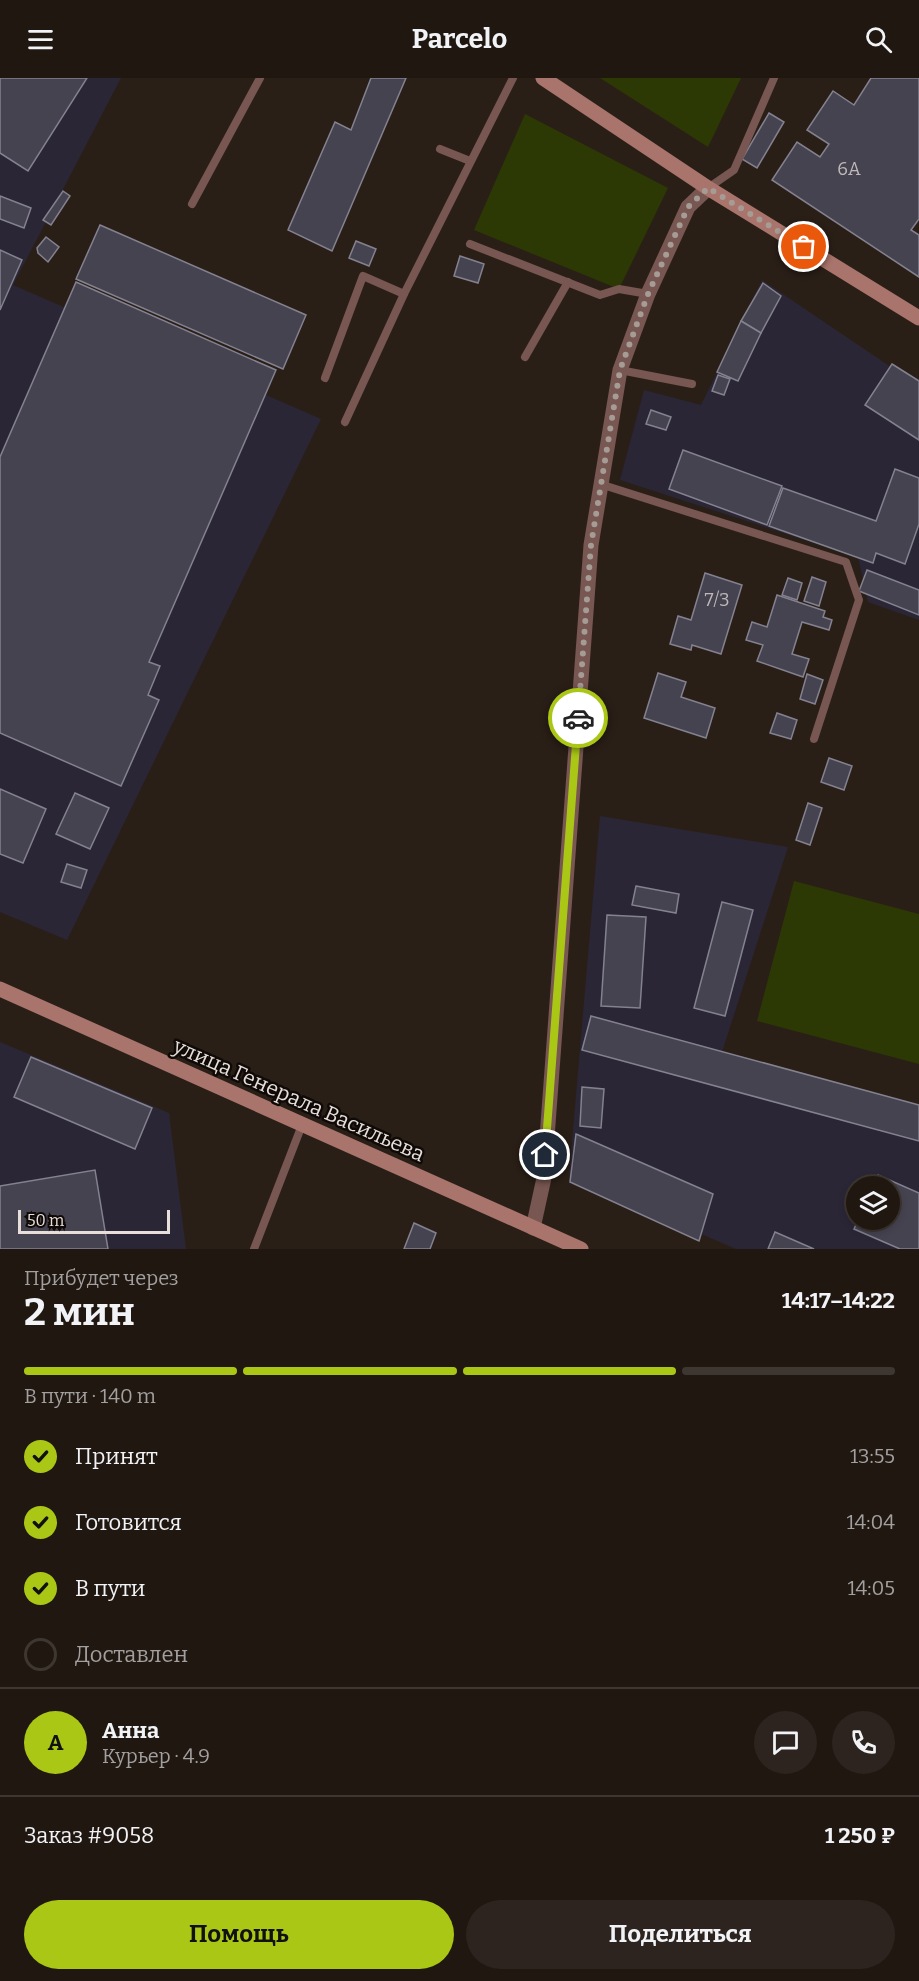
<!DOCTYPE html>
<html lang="ru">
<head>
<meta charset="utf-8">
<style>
	body { margin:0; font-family:Bitter,serif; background:#2d241f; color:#f1f3f6; height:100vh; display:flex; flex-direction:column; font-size:22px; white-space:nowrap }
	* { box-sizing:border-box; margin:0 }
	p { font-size:20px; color:#a29f9f }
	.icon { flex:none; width:33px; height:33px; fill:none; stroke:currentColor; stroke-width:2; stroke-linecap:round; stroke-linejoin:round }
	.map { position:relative; height:1171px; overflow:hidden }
	.details { display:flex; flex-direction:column; background:#201711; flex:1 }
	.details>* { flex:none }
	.buttons { position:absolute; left:846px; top:1098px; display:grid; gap:12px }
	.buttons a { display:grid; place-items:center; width:54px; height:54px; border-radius:50%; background:#201711; box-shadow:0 3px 9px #0003,0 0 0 2px #3d3631; font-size:30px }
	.scale { position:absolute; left:18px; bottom:15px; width:152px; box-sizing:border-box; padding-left:6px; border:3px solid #e8dfda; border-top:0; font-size:16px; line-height:21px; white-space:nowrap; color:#e8dfda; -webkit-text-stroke:4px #0f0a07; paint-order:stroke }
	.pin { position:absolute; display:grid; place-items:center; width:51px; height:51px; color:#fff; margin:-26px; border:3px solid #fff; border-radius:50%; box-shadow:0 2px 6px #0007 }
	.courier { position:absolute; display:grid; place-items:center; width:60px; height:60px; margin:-30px; border:4px solid #abc716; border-radius:50%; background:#fff; color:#222; box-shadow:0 2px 8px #0007 }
	.summary em { font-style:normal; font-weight:700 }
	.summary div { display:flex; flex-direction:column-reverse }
	.summary { display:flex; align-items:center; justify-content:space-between; height:102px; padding:0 24px }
	h1 { font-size:39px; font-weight:700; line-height:45px }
	.bar { display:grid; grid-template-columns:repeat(4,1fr); gap:9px 6px; align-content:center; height:72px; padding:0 24px }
	.bar i { height:8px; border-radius:4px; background:#3d3631 }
	.bar .on { background:#abc716 }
	.bar p { grid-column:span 4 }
	.line { display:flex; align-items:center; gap:15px; padding:0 24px; border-top:2px solid #3d3631 }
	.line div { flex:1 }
	.round { display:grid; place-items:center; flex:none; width:63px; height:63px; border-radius:32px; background:#2d241f }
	ol { padding:0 24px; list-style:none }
	li { display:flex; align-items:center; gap:18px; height:66px }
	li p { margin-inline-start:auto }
	li .icon { padding:6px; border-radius:50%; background:#abc716; color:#111; stroke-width:4 }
	li:last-child { color:#a29f9f }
	li i { width:33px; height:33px; border:3px solid #3d3631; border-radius:50% }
	.action { display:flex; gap:12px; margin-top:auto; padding:12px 24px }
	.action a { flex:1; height:69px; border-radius:36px; background:#abc716; color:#111; font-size:24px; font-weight:700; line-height:69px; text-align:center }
	.action a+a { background:#2d241f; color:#f1f3f6 }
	header { display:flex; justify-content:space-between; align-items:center; height:78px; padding:0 24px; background:#201711; font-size:27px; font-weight:700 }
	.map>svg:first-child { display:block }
</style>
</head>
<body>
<header><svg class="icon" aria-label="menu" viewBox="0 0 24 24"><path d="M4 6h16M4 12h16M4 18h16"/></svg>Parcelo<svg class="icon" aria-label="search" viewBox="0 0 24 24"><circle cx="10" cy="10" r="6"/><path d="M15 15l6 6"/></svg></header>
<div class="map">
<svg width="919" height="1171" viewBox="0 0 919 1171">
	<rect width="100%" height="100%" fill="#2a1f17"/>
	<g fill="#2a2636" fill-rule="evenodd">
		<path d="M0,0h121l-108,207 308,134 -254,521 -67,-28z"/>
		<path d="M762,202l157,106v234l-51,-18 -10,-45 -238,-77 24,-90 57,15z"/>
		<path d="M600,738l188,31 -76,236 207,55v111h-183l-167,-72zM856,1108h34v34h-34z"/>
		<path d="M0,964l169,71 17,136h-186z"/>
	</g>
	<g fill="#2c3904">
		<path d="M600,0h141l-33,69z"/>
		<path d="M525,36l143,74 -49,101 -145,-59z"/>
		<path d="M794,803l125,33v150l-162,-43z"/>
	</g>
	<g fill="#464350" stroke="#848190" stroke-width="1.5">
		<path d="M0,0h87l-59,93 -28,-18z"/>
		<path d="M371,0h35l-74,173 -44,-21 47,-108 16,8z"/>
		<path d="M871,0h48v141l-8,11 8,5v42l-147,-97 25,-38 23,15 9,-13 -22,-14 26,-39 21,14z"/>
		<path d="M769,35l15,9 -27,46 -15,-9z"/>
		<path d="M63,113l7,5 -19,29 -8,-5z"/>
		<path d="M0,118l31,12 -7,20 -24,-9z"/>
		<path d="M100,147l206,90 -23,54 -207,-90z"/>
		<path d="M46,159l13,10 -11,15 -10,-9 -1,-5z"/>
		<path d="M356,163l20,8 -7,17 -20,-8z"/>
		<path d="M0,172l22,10 -22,50z"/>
		<path d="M460,178l24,8 -6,19 -24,-7z"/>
		<path d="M76,204l200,88 -127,292 11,4 -12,29 11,5 -38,86 -121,-53v-276z"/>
		<path d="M763,205l18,13 -20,37 -20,-12z"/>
		<path d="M741,243l20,12 -23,48 -21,-9z"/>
		<path d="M892,286l27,17v59l-54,-35z"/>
		<path d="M718,297l12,4 -6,16 -12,-4z"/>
		<path d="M651,332l20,7 -5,13 -20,-6z"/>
		<path d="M683,372l99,36 -15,39 -98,-36z"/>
		<path d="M895,391l24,9v46l-14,40 -29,-11 -3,10 -104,-37 14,-38 93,33z"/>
		<path d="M867,492l52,20v25l-60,-24z"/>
		<path d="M705,495l37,12 -21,69 -29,-9 -1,5 -21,-6 8,-28 13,4z"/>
		<path d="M812,499l14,5 -7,24 -15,-5z"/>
		<path d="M788,500l14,5 -5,17 -15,-5z"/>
		<path d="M777,517l48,16 -2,6 9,3 -3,10 -27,-8 -10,32 17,5 -6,18 -46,-16 6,-16 -17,-5 6,-18 15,5z"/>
		<path d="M658,595l28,9 -5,15 34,11 -9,30 -62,-20z"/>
		<path d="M807,596l16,6 -8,24 -15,-5z"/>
		<path d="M777,635l20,7 -6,19 -21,-6z"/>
		<path d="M829,680l23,8 -8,24 -23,-8z"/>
		<path d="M0,711l46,20 -23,54 -23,-9z"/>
		<path d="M75,715l34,15 -19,41 -34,-15z"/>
		<path d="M808,725l14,5 -12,37 -14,-5z"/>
		<path d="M67,786l20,6 -6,18 -20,-6z"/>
		<path d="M636,808l43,8 -3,19 -44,-8z"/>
		<path d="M722,824l31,8 -28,106 -31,-8z"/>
		<path d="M607,837l39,2 -6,91 -39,-2z"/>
		<path d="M591,938l328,89v36l-337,-91z"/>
		<path d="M31,979l121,51 -17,41 -121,-52z"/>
		<path d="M582,1009l22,2 -3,39 -21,-2z"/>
		<path d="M576,1056l137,60 -14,47 -129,-59z"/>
		<path d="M95,1092l13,79h-108v-63z"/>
		<path d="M878,1097l41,18v56h-19l-46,-20 4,-9h32v-34h-17z"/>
		<path d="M414,1145l22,10 -6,16h-26z"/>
		<path d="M775,1154l39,17h-46z"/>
	</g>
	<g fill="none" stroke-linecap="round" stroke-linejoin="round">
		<g stroke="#785651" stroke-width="8">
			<path d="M440,71l30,12"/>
			<path d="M708,110l26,-18 40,-92"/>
			<path d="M192,126l68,-126"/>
			<path d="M470,166l130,51 19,-6 29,5"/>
			<path d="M525,279l43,-75"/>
			<path d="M620,292l72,14"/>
			<path d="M325,300l38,-102 41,18"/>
			<path d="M345,344l59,-128 109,-216"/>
			<path d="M600,406l246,78 13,38 -45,139"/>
			<path d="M254,1171l48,-124"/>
		</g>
		<path stroke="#785651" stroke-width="15" d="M533,1150l11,-50 47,-633 29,-175 28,-76 40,-87 20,-19"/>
		<g stroke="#a9746b" stroke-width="15">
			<path d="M543,0l165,110 211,130"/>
			<path d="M0,911l581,260"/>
		</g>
	</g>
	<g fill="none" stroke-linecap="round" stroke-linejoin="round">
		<path stroke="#a69c96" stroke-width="6" stroke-dasharray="0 10.8" d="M578,640l13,-173 29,-175 28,-76 40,-87 20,-19 96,59"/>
		<path stroke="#abc716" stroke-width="8" d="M545,1077l33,-437"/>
	</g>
	<g text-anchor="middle" stroke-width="5" stroke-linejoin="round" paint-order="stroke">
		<g font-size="18" fill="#c0b8b8">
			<text x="849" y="97">6А</text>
			<text x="717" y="528">7/3</text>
		</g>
		<g font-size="21" fill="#e8dfda" stroke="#0f0a07">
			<text transform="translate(299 1022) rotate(24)" y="7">улица Генерала Васильева</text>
		</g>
	</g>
</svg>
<div class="buttons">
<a><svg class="icon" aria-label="layers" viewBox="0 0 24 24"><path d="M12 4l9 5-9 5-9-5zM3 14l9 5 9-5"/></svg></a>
</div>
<div class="scale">50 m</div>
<div class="pin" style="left:804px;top:169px;background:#ea580c"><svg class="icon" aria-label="bag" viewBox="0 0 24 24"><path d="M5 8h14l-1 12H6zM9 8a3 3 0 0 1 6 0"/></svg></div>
<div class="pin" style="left:545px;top:1077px;background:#1f2937"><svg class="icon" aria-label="home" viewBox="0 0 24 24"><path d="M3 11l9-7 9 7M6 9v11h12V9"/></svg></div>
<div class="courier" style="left:578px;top:640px"><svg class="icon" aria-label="car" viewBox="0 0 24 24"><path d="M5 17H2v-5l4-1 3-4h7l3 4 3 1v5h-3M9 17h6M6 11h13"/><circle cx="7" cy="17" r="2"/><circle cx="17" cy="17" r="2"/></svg></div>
</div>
<section class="details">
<div class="summary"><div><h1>2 мин</h1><p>Прибудет через</p></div><em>14:17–14:22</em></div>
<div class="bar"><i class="on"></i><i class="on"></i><i class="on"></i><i></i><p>В пути · 140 m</p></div>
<ol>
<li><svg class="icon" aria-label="check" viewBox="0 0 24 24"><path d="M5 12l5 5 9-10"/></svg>Принят<p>13:55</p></li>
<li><svg class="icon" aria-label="check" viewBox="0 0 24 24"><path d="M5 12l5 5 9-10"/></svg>Готовится<p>14:04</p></li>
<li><svg class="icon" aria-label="check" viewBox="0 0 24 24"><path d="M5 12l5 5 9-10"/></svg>В пути<p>14:05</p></li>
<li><i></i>Доставлен</li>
</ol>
<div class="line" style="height:108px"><b class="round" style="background:#abc716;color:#111">А</b><div><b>Анна</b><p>Курьер · 4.9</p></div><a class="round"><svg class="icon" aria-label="chat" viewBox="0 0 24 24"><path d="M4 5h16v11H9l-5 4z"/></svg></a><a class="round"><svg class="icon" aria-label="phone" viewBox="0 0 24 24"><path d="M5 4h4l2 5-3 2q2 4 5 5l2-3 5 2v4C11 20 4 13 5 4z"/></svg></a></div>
<div class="line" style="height:78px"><div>Заказ #9058</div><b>1 250 ₽</b></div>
<div class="action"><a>Помощь</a><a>Поделиться</a></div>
</section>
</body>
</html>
